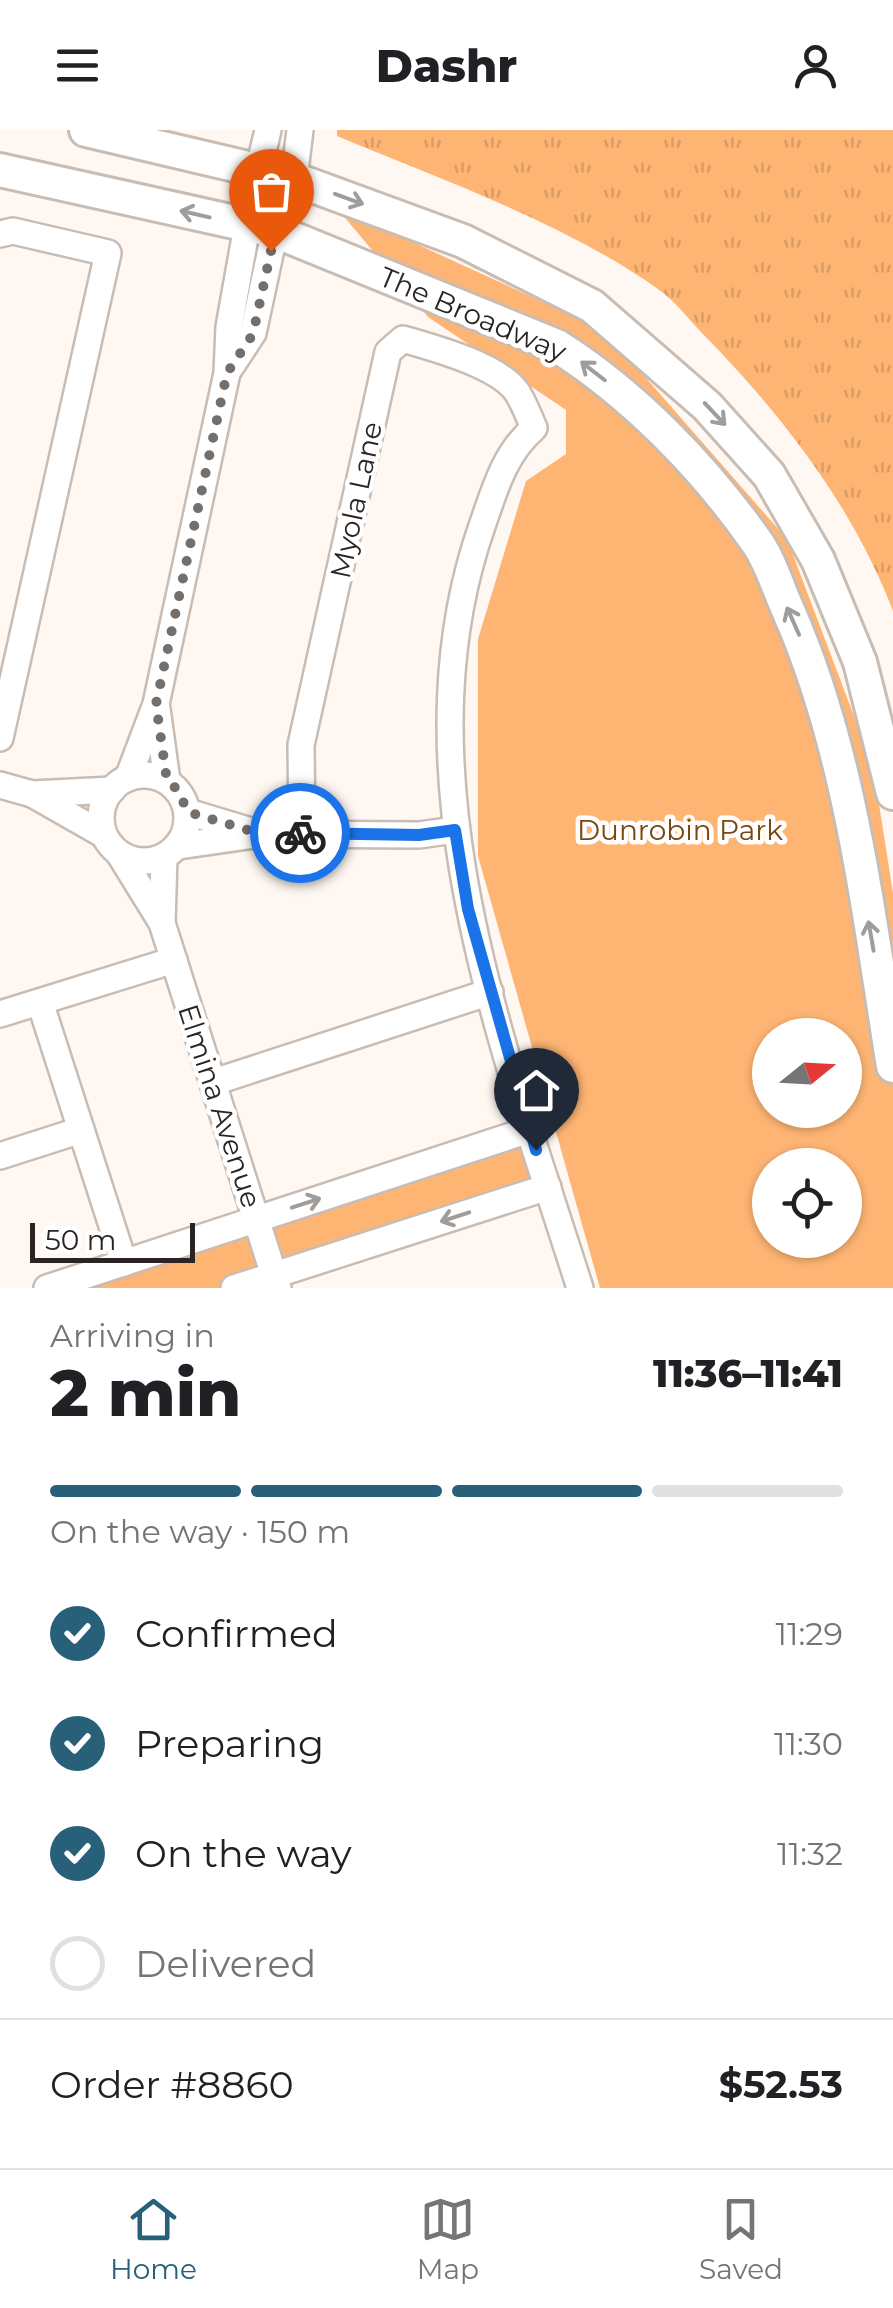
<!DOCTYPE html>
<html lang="en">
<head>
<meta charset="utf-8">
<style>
	body { margin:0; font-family:Montserrat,sans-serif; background:#f2f2f2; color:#202124; height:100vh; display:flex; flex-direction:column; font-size:38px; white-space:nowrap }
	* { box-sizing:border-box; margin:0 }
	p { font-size:32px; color:#757577 }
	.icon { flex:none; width:55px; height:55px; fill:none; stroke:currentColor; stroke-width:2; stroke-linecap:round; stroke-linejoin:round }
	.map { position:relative; height:1158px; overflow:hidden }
	.details { display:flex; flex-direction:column; background:#fff; flex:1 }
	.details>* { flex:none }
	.needle { width:65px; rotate:72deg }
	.tools { position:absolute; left:752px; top:888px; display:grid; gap:20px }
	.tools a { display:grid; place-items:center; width:110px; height:110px; border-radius:50%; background:#fff; box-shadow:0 2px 8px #0004; font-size:50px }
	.scale { position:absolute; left:30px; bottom:25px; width:165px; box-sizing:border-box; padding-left:10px; border:5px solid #2a2522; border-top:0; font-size:28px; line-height:35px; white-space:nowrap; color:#2a2522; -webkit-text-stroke:8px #fff; paint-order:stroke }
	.pin { position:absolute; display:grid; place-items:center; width:85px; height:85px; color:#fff; margin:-102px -42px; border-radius:50% 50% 50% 0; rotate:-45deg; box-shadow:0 0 10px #0007 }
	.pin .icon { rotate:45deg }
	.courier { position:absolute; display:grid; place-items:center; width:100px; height:100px; margin:-50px; border:8px solid #1a73e8; border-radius:50%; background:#fff; color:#222; box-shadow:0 2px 12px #0007 }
	.summary em { font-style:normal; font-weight:800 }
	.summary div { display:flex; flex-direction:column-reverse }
	.summary { display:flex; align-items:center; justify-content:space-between; height:170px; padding:0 50px }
	h1 { font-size:65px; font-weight:800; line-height:75px }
	.bar { display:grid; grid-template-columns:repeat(4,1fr); gap:15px 10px; align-content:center; height:120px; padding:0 50px }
	.bar i { height:12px; border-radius:8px; background:#e0e0e0 }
	.bar .selected { background:#28607a }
	.bar p { grid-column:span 4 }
	.line { display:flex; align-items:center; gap:25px; padding:0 50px; border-top:2px solid #e0e0e0 }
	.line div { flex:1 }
	ol { padding:0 50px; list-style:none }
	li { display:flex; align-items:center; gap:30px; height:110px }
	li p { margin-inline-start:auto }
	li .icon { padding:10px; border-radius:50%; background:#28607a; color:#fff; stroke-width:4 }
	li:last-child { color:#757577 }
	li i { width:55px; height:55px; border:5px solid #e0e0e0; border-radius:50% }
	header { display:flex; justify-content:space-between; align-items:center; height:130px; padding:0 50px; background:#fff; font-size:45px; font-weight:800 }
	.tabs { display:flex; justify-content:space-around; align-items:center; height:140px; border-top:2px solid #e0e0e0; background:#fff; font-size:28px; color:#757577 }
	.tabs a { display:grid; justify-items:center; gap:5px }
	.tabs .selected { color:#28607a }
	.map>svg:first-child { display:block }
</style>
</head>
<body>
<header><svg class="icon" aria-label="menu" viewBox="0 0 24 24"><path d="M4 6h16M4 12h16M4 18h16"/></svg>Dashr<svg class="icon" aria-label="person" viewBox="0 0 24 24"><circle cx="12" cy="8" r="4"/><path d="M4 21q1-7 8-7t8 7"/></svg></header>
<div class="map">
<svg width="893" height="1158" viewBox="0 0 893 1158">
	<defs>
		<pattern id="grass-tufts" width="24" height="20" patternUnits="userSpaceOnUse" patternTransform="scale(2.5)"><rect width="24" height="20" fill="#feb573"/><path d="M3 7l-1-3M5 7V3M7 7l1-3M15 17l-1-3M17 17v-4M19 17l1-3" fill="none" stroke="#da9c63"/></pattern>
	</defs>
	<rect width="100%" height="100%" fill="#fff8f2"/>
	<path fill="url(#grass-tufts)" d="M337,0h556v481c-40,-105 -113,-199 -192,-279 -13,-14 -27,-32 -43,-43 -93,-66 -216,-109 -321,-153z"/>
	<g fill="#feb573" fill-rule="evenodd">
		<path d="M336,77l268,123 183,209 86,227 20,127v395h-293l-122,-432v-217l48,-158 40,-27v-44l-138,-93zM770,905h75v75h-75zM770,1035h75v75h-75z"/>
		<path d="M529,1000l19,57 -314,101h-186z"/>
	</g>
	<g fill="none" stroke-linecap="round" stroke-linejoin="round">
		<defs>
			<g id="minor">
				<path d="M259,38l9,-38"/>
				<path d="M294,49l6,-49"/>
				<path d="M0,104l13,-3 95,22 -108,485"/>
				<path d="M228,241l25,-38 22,-102"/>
				<path d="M157,579l10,72"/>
				<circle cx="144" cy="688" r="43"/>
				<path d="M128,648l28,-74 71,-331 2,-46 18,-101"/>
				<path d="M0,655l32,9 72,41"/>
				<path d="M32,664l80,-4"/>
				<path d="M188,682l63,19"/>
				<path d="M302,703l-1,-88 87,-393 15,-13c31,9 95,26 114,53 7,11 12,25 17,36 -30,26 -39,61 -52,98 -87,249 23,525 98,762"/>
				<path d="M179,716l82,-12 158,1 36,-5"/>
				<path d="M120,725l42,68 116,365"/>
				<path d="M162,793l2,-65"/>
				<path d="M40,872l84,261"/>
				<path d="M0,884l174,-54"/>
				<path d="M214,952l276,-90"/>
				<path d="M0,1026l81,-26"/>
				<path d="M47,1158l482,-158"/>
				<path d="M234,1158l314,-101"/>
			</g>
			<g id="major">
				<path d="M86,0l208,49 169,62 129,65 115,100 62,69 49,85 42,102 33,131"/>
				<path d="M0,40l275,61 282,115c76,48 147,121 199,195 14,19 22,47 32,69 63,143 80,303 105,456"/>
			</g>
		</defs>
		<use href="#minor" stroke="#c8bcb3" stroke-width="30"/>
		<use href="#major" stroke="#c8bcb3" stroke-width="38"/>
		<use href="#minor" stroke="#fff" stroke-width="25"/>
		<use href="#major" stroke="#fff" stroke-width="32"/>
	</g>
	<defs><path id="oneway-shaft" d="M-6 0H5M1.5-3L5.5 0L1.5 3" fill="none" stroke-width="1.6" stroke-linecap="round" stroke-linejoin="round" transform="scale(2.5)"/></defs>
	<g stroke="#9f9d9c">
		<use href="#oneway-shaft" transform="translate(349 69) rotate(20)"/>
		<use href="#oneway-shaft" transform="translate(195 84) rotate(-167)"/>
		<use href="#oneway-shaft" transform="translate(593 241) rotate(-142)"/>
		<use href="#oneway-shaft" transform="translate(715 284) rotate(47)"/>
		<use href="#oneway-shaft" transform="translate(793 491) rotate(-114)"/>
		<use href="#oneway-shaft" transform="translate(871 806) rotate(-100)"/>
		<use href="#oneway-shaft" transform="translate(306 1073) rotate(-18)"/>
		<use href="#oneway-shaft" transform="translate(455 1087) rotate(162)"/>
	</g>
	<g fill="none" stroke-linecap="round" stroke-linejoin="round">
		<path stroke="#756f6b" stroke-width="10" stroke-dasharray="0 18" d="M271,121l-18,83 -26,39 -71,331 11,77 10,8 11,23 73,22 39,-1"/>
		<path stroke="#1a73e8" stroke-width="12" d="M300,703l119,2 36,-5 13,79 68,241"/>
	</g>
	<g text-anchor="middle" stroke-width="9" stroke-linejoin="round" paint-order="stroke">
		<g font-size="28" fill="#2a2522" stroke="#fff">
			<text transform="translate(473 184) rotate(23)" y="10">The Broadway</text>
			<text transform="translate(356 370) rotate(-78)" y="10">Myola Lane</text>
			<text transform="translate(220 976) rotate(72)" y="10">Elmina Avenue</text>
		</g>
		<g font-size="28" fill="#7a4710" stroke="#fff">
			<text x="680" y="710">Dunrobin Park</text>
		</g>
	</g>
</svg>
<div class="tools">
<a><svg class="needle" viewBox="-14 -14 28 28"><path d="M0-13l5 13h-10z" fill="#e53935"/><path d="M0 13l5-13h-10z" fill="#757577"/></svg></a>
<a><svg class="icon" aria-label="locate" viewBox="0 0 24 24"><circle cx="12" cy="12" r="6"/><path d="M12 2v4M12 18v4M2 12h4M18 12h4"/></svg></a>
</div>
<div class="scale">50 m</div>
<div class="pin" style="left:271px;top:121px;background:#ea580c"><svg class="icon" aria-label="bag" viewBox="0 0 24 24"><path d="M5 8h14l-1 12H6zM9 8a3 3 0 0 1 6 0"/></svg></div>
<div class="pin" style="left:536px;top:1020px;background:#1f2937"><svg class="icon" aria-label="home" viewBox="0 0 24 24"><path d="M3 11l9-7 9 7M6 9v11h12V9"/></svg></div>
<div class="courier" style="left:300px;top:703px"><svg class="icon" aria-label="bike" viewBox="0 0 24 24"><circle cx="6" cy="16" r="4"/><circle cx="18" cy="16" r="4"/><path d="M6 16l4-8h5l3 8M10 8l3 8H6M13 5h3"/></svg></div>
</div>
<section class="details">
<div class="summary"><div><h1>2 min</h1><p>Arriving in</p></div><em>11:36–11:41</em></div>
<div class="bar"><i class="selected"></i><i class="selected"></i><i class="selected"></i><i></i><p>On the way · 150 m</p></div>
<ol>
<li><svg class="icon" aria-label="check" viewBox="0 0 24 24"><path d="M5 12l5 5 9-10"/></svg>Confirmed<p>11:29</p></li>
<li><svg class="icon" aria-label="check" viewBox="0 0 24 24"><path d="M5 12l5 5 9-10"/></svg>Preparing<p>11:30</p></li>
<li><svg class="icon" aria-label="check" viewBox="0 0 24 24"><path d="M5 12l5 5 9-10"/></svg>On the way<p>11:32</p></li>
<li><i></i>Delivered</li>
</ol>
<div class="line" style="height:130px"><div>Order #8860</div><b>$52.53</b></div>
</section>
<nav class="tabs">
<a class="selected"><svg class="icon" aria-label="home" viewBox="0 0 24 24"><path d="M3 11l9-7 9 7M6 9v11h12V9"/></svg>Home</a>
<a><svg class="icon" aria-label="map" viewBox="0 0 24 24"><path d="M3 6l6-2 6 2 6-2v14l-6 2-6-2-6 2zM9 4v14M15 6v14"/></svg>Map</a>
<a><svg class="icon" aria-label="saved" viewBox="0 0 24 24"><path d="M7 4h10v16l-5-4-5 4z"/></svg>Saved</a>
</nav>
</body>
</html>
